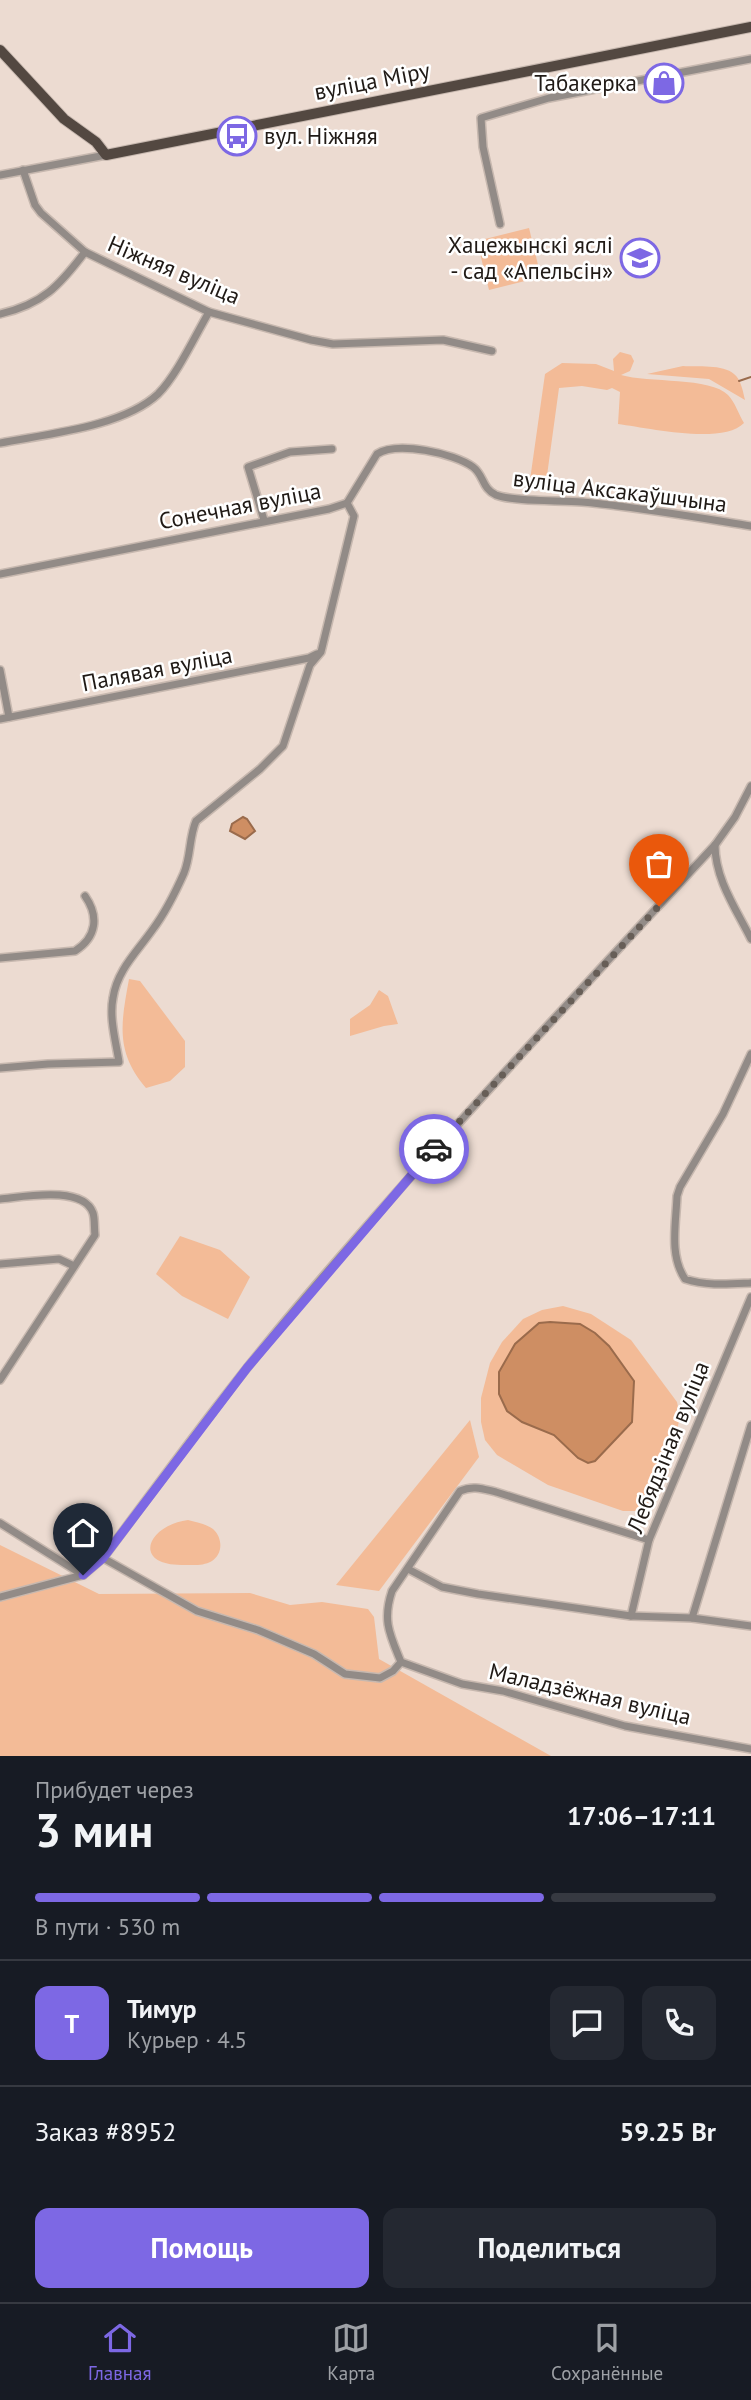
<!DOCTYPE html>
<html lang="ru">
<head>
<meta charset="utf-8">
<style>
	body { margin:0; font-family:"PT Sans",sans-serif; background:#242831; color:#f1f3f6; height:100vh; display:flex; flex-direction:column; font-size:26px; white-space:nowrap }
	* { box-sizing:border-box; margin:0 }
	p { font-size:23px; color:#9ea1a6 }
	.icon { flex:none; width:38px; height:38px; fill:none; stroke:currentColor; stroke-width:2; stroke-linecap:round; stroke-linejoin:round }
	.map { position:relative; height:1756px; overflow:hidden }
	.side { display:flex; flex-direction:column; background:#171b24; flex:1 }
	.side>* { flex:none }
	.pin { position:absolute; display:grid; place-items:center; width:60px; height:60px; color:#fff; margin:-72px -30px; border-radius:50% 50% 50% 0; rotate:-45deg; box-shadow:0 0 7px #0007 }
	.pin .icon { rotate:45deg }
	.courier { position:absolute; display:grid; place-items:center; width:70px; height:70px; margin:-35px; border:5px solid #7d68e4; border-radius:50%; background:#fff; color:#222; box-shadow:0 2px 9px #0007 }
	.overview em { font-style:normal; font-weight:700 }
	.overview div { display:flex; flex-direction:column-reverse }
	.overview { display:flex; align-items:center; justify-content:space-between; height:119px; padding:0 35px }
	h1 { font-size:46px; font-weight:700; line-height:52px }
	.bar { display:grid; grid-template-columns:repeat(4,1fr); gap:10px 7px; align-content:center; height:84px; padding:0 35px }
	.bar i { height:9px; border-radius:5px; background:#363941 }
	.bar .selected { background:#7d68e4 }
	.bar p { grid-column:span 4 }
	.line { display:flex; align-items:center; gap:18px; padding:0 35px; border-top:2px solid #363941 }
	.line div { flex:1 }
	.round { display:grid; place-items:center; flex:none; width:74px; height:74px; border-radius:14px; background:#242831 }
	.cta { display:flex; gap:14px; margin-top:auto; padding:14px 35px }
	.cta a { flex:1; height:80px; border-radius:14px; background:#7d68e4; color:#fff; font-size:28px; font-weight:700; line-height:80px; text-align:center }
	.cta a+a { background:#242831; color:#f1f3f6 }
	.menu { display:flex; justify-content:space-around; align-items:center; height:98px; border-top:2px solid #363941; background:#171b24; font-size:19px; color:#9ea1a6 }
	.menu a { display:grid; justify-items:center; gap:4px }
	.menu .selected { color:#7d68e4 }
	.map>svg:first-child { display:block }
</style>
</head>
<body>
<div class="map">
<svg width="751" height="1756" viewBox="0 0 751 1756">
	<rect width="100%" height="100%" fill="#ecdbd1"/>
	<g fill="#f3bb97">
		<path d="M529,228l12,49 -52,13 -12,-49z"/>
		<path d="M620,352l11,3 3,6 -4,10 -9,4c27,8 90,2 107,20 7,7 11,20 16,28 -21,22 -96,5 -126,1l2,-32 -8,-4 -5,2 -25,-4 -23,2 -14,102 -16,-3 16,-113 17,-11 34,1 18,7 -1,-12z"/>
		<path d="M683,366c14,1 40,-2 51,8 7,5 9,18 11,26l-36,-21 -62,-5z"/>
		<path d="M129,979l11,2 45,60v26l-15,14 -24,7c-31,-36 -25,-65 -17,-109z"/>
		<path d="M379,990l9,6 10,28 -14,2 -34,10v-17l20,-14z"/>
		<path d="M180,1236l40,14 30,27 -22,42 -46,-23 -26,-22z"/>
		<path d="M563,1306l28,8 40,26 46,62 3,14 -12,60 -18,25 -13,10h-14l-75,-26 -51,-30 -12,-15 -4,-18v-24l9,-35 12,-21 21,-23 19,-9z"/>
		<path d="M470,1420l9,37 -100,134 -43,-6z"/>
		<path d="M188,1520c8,2 18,4 25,9 10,9 10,25 -1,32 -9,5 -17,4 -27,4 -53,2 -40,-39 3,-45z"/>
		<path d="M0,1545l99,49 151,-1 40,12 32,-3 46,7 6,8 5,42 172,97h-551z"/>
	</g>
	<g fill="#ce8e63" stroke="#9a6b4c" stroke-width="2">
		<path d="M243,817l4,2 8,12 -10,8 -15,-8 2,-7z"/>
		<path d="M550,1322l30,2 15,9 14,13 25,35 -2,41 -37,39 -7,2 -10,-5 -24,-23 -32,-13 -15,-11 -8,-17v-22l16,-28 24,-21z"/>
	</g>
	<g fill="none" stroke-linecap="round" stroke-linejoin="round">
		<path stroke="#9a6b4c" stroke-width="2" d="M739,381l12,-4"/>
		<defs>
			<g id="minor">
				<path d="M23,170l12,35 6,8 44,39 124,60 102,28 22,4 110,-4 49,11"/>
				<path d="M0,175l106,-20"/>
				<path d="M500,224l-17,-77 -2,-29 68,-20 202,-39"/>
				<path d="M0,314c43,-10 59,-28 85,-62"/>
				<path d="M0,443c46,-9 123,-16 158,-49 19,-19 37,-58 51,-82"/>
				<path d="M264,520l-16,-53 42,-15 42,-3"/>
				<path d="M0,574l329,-65 18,-6 30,-49c20,-13 77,-1 96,13 11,8 9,22 23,28 18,7 64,5 86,7 56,5 113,15 169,24"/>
				<path d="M0,670l9,47"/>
				<path d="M0,719l309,-61 8,-4"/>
				<path d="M715,845c0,34 21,64 36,94"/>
				<path d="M0,958l75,-7c22,-14 24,-35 10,-55"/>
				<path d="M751,1054l-28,60 -43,73 -3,9c-1,28 -8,59 8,83 21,7 44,5 66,4"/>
				<path d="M0,1068l48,-4 71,-2c-3,-20 -10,-44 -6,-64 4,-28 24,-46 40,-69 12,-16 23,-38 31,-56 7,-17 5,-36 12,-52l64,-52 23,-23 27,-81 11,-13 33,-136 -7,-13"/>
				<path d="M0,1199c23,-2 83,-14 93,14 2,6 1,15 2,22l-95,145"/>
				<path d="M0,1264l59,-5 15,7"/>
				<path d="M0,1523l83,52"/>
				<path d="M649,1540l-153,-48c-13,-3 -23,-7 -36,-1l-68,100c-10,30 -2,44 9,71l61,22 41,7 122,35 126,23"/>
				<path d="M103,1558l94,53 61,19 56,24 31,20 35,4 13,-7 8,-9"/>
				<path d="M408,1569l34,18 36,7 153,22 61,2 59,8"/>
				<path d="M0,1597l83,-22 20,-17c63,-84 125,-170 194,-251 134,-158 277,-310 418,-462l20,-28 16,-31"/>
				<path d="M631,1616l18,-76 102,-243"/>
				<path d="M692,1618l59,-193"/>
			</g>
			<path id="major" d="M0,50l64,69 32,23 10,13 645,-128"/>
		</defs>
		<use href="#minor" stroke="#c7b8af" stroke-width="10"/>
		<use href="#major" stroke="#c7b8af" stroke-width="12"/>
		<use href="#minor" stroke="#928b87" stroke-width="7"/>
		<use href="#major" stroke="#534841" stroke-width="10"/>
	</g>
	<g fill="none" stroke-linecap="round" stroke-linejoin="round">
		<path stroke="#675e57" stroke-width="7" stroke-dasharray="0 12.6" d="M434,1149l225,-243"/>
		<path stroke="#7d68e4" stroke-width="9" d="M83,1575l20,-17 144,-190 187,-219"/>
	</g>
	<defs>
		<symbol id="shop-ring" viewBox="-11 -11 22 22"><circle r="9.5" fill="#fff" stroke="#7d68e4" stroke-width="1.5"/><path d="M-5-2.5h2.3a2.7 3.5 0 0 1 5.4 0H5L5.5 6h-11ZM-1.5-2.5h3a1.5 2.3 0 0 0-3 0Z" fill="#7d68e4"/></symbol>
		<symbol id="bus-ring" viewBox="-11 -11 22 22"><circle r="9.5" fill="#fff" stroke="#7d68e4" stroke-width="1.5"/><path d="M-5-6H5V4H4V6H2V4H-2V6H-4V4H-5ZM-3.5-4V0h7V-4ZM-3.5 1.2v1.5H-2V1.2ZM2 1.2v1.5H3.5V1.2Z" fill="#7d68e4"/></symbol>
		<symbol id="school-ring" viewBox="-11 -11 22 22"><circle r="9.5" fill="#fff" stroke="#7d68e4" stroke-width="1.5"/><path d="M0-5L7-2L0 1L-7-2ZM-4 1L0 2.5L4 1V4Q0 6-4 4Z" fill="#7d68e4"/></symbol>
	</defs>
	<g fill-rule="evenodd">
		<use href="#shop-ring" x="642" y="61" width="44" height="44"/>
		<use href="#bus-ring" x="215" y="114" width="44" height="44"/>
		<use href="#school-ring" x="618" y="236" width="44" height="44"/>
	</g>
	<g text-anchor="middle" stroke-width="5" stroke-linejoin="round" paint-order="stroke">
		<g font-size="23" fill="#201a16" stroke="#fff">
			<text transform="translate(372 81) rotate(-11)" y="8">вуліца Міру</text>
			<text transform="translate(174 270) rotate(23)" y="8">Ніжняя вуліца</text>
			<text transform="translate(620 491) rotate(7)" y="8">вуліца Аксакаўшчына</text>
			<text transform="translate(240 506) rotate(-11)" y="8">Сонечная вуліца</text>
			<text transform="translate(157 669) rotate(-11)" y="8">Палявая вуліца</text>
			<text transform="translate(668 1447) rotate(-68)" y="8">Лебядзіная вуліца</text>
			<text transform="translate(590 1694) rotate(13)" y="8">Маладзёжная вуліца</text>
		</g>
		<g font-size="23" fill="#201a16" stroke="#fff" text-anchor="end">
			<text x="637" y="91">Табакерка</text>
			<text x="264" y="144" text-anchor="start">вул. Ніжняя</text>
			<text x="613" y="253">Хацежынскі яслі<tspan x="613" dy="26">- сад «Апельсін»</tspan></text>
		</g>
	</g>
</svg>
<div class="pin" style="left:659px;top:906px;background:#ea580c"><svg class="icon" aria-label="bag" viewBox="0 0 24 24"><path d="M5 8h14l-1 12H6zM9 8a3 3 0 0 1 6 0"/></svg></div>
<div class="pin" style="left:83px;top:1575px;background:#1f2937"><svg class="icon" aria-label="home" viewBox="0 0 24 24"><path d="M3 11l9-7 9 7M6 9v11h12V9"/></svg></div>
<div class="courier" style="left:434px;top:1149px"><svg class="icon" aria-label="car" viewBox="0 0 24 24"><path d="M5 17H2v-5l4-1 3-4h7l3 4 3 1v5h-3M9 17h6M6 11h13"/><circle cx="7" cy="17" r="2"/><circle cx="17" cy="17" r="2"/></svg></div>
</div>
<section class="side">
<div class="overview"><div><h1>3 мин</h1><p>Прибудет через</p></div><em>17:06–17:11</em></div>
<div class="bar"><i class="selected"></i><i class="selected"></i><i class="selected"></i><i></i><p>В пути · 530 m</p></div>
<div class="line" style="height:126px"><b class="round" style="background:#7d68e4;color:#fff">Т</b><div><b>Тимур</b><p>Курьер · 4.5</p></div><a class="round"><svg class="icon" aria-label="chat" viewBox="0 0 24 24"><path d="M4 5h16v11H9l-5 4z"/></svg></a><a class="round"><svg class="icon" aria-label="phone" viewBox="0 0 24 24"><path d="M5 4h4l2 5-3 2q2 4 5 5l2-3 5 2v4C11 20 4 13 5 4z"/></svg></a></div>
<div class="line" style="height:91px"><div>Заказ #8952</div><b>59.25 Br</b></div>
<div class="cta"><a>Помощь</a><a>Поделиться</a></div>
</section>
<nav class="menu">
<a class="selected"><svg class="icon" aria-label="home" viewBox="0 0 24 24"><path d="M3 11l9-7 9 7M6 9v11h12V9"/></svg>Главная</a>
<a><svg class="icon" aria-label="map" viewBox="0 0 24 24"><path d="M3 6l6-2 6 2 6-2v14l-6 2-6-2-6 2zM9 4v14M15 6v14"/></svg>Карта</a>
<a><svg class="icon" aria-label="saved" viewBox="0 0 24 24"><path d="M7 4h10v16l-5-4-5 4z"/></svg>Сохранённые</a>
</nav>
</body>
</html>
